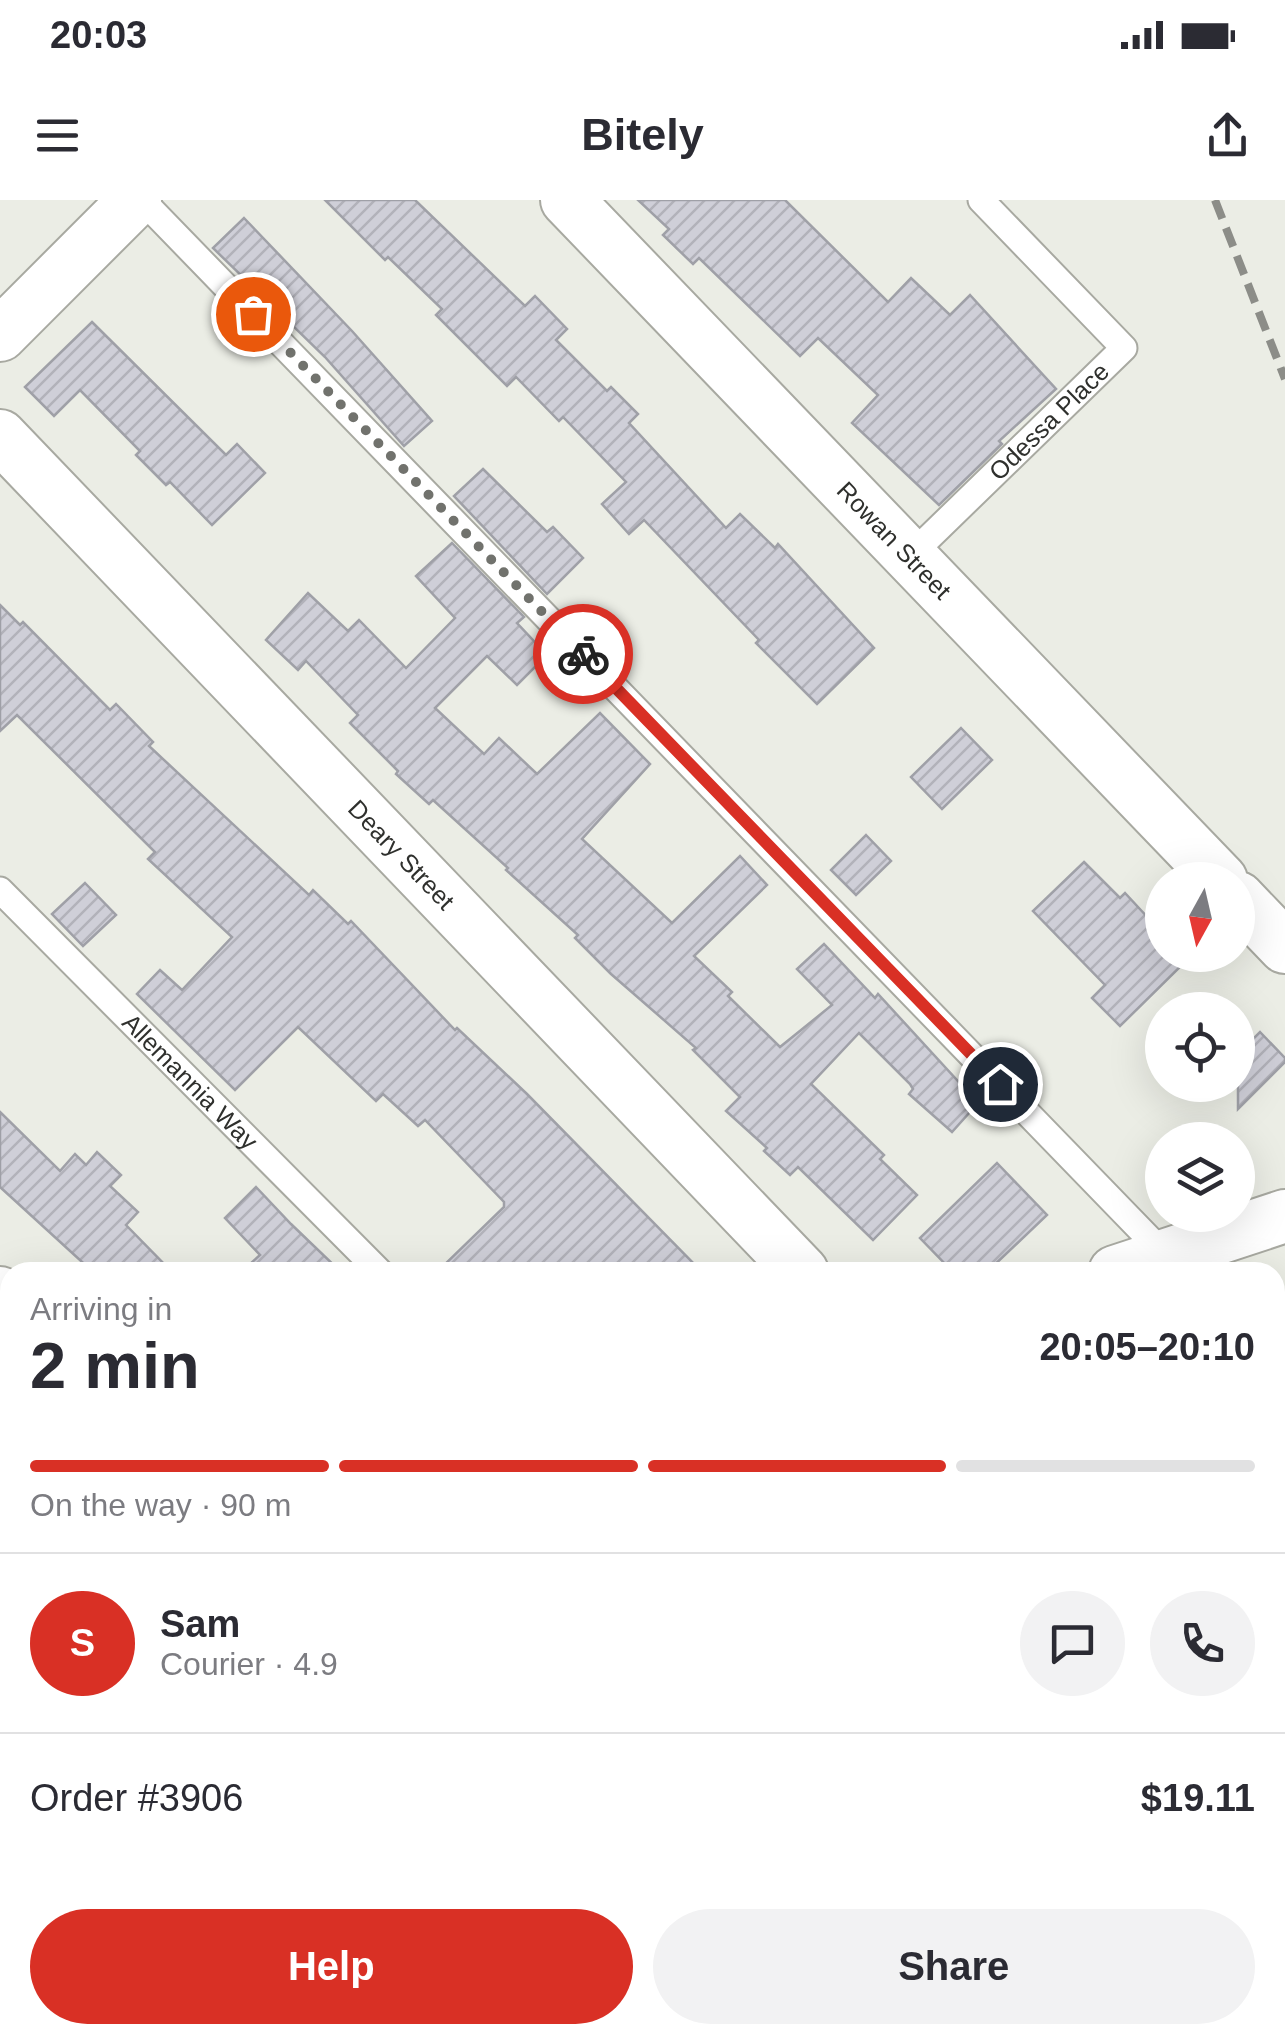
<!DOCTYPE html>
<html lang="en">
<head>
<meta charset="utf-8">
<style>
	body { margin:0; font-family:Arial,sans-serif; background:#f2f2f3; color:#2b2b33; height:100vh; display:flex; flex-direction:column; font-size:38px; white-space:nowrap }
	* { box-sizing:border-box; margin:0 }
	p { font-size:32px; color:#7c7c81 }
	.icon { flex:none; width:55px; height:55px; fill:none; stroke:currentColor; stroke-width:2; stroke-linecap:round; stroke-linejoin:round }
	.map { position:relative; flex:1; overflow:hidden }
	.details { position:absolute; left:0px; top:1062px; width:1285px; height:782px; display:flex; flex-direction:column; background:#fff; border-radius:30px 30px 0 0; box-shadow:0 10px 40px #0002 }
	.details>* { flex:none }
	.needle { width:65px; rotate:188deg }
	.controls { position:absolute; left:1145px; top:662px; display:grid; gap:20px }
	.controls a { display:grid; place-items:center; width:110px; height:110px; border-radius:50%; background:#fff; box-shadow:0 10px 40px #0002; font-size:50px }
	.pin { position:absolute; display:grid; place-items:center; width:85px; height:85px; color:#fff; margin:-42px; border:5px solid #fff; border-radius:50%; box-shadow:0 2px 10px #0007 }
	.courier { position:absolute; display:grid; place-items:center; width:100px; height:100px; margin:-50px; border:8px solid #d93025; border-radius:50%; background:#fff; color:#222; box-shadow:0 2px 12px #0007 }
	.head em { font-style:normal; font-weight:700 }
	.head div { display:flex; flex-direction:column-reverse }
	.head { display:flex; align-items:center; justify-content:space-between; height:170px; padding:0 30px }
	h1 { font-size:65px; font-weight:700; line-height:75px }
	.bar { display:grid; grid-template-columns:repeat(4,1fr); gap:15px 10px; align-content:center; height:120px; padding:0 30px }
	.bar i { height:12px; border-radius:8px; background:#e1e1e2 }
	.bar .on { background:#d93025 }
	.bar p { grid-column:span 4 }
	.line { display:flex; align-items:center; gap:25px; padding:0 30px; border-top:2px solid #e1e1e2 }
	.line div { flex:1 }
	.round { display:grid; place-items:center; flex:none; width:105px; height:105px; border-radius:52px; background:#f2f2f3 }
	.button { display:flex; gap:20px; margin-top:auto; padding:20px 30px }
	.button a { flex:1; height:115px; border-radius:60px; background:#d93025; color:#fff; font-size:40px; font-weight:700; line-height:115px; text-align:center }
	.button a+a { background:#f2f2f3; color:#2b2b33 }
	.status { display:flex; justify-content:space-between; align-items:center; height:70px; padding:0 50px; background:#fff; direction:ltr }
	.status svg { height:28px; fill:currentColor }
	header { display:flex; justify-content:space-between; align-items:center; height:130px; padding:0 30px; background:#fff; font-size:45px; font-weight:700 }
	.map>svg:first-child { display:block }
</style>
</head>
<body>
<div class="status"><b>20:03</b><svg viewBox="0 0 49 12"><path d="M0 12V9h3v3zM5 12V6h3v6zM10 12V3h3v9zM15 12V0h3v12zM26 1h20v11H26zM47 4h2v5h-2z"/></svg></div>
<header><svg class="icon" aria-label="menu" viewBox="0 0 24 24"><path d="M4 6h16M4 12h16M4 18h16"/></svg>Bitely<svg class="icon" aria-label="share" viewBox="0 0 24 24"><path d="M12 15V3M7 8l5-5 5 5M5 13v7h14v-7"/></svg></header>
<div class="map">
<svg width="1285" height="1843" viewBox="0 0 1285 1843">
	<defs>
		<pattern id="building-hatch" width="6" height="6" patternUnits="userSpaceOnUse" patternTransform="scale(2.5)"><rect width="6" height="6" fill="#cfcfd8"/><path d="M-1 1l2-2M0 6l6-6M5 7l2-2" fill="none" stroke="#b2b2ba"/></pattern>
	</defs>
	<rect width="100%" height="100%" fill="#ebede5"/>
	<g fill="url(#building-hatch)" stroke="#9fa0a7" stroke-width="2.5">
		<path d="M325,0h90l110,106 10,-10 32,33 -11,11 51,51 4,-4 27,27 -9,9 97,105 14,-14 35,34 3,-4 96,104 -57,56 -61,-61 3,-3 -115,-120 -15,14 -27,-30 24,-22 -63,-65 -4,4 -43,-44 -9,9 -71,-71 6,-6 -54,-52 -3,3z"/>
		<path d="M638,0h147l103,102 23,-24 39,37 20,-20 86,94 -57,52 3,3 -63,61 -87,-82 26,-28 -60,-57 -18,18 -101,-98 -6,6 -30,-29 6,-6z"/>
		<path d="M244,18l108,113 80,90 -28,25 -79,-89 -112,-109z"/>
		<path d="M92,122l134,133 11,-11 28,29 -53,52 -42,-43 -4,3 -30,-30 4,-4 -60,-61 -26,26 -29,-29z"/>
		<path d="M483,269l64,63 6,-5 30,31 -36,36 -93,-98z"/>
		<path d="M452,343l72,74 -7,6 30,32 -30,30 -30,-29 -52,52 49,46 15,-16 38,36 63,-61 50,51 -68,75 90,84 68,-67 27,29 -73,71 38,36 -4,4 52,51 52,-42 -35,-36 27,-25 51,54 3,-4 100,109 -26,29 -43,-38 4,-5 -3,-5 -51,-51 -48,51 73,71 -4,4 37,36 -44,45 -75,-73 -8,8 -26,-24 3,-3 -41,-37 14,-14 -47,-47 3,-2 -85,-74 -36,-36 3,-3 -72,-65 2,-2 -75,-68 -4,4 -33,-30 2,-3 -48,-48 8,-8 -52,-54 -8,9 -32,-30 42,-47 40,38 11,-11 47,48 49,-50 -39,-42z"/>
		<path d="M0,405l20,20 3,-3 87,88 6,-6 37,38 -4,4 160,149 4,-5 35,34 3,-3 104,109 2,-2 70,66 175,178h-265l67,-65v-5l-79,-82 -7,6 -35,-32 -7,7 -78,-74 -63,63 -98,-96 23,-24 22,20 50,-53 -84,-78 7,-7 -138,-137 -17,16z"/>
		<path d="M961,528l31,32 -50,49 -31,-32z"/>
		<path d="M866,635l25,26 -35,34 -25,-25z"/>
		<path d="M1084,662l36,36 5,-5 26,28 11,14v20h20l5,5 -67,66 -28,-28 13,-13 -72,-74z"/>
		<path d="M85,683l31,32 -33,31 -31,-32z"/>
		<path d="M1260,832l25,26v4l-47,47v-55z"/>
		<path d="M0,912l60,59 15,-17 11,11 11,-13 24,23 -11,11 28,26 -12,13 46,47h-79l-93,-85z"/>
		<path d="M997,963l50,52 -60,57h-34l-33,-34z"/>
		<path d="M256,987l35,37 50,48h-100l19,-17 -35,-37z"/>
	</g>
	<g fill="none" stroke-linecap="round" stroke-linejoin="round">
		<defs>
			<g id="service">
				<path d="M142,0l1026,1058"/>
				<path id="s1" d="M911,355l213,-207 -143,-148"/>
				<path id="s2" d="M0,690l380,382"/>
				<path d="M1275,1171l10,11"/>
				<path d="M0,1606l10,11"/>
				<path d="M0,1767l10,-4"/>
				<path d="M223,1835l7,8"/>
				<path d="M1119,1835l8,8"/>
			</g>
			<g id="minor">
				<path id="s3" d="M567,0l654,680"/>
				<path d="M0,135l135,-135"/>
				<path id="s4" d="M0,236l802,836"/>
				<path d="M1238,698l47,49"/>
				<path d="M1115,1072l170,-56"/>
				<path d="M0,1093l10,10"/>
				<path d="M0,1157l10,10"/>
				<path d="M695,1835l8,8"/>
			</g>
			<g id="tertiary">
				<path d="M0,1447l10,-3"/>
				<path d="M1275,1552l10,10"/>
			</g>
		</defs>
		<use href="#service" stroke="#a8a9a1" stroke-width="29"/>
		<use href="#minor" stroke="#a8a9a1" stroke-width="56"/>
		<use href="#tertiary" stroke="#a8a9a1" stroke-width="59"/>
		<use href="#service" stroke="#fff" stroke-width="25"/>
		<use href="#minor" stroke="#fff" stroke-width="52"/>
		<use href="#tertiary" stroke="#fff" stroke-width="55"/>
		<path stroke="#8c8d88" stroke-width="8" stroke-dasharray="20 10" stroke-linecap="butt" d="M1215,0l70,179"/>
	</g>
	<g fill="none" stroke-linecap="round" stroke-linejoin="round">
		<path stroke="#71726d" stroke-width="10" stroke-dasharray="0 18" d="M253,114l330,340"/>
		<path stroke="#d93025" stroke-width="12" d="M583,454l417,430"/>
	</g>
	<g text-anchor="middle" stroke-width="10" stroke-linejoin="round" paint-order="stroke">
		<g font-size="25" fill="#2f302d" stroke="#fff">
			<text dy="9" stroke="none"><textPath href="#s1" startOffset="192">Odessa Place</textPath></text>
			<text dy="9" stroke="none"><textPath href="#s3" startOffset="472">Rowan Street</textPath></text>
			<text dy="9" stroke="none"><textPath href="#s4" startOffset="580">Deary Street</textPath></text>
			<text dy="9" stroke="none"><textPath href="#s2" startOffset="270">Allemannia Way</textPath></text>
		</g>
	</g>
</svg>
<div class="controls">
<a><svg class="needle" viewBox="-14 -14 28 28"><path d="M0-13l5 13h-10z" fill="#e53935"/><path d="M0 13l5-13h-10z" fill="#7c7c81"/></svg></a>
<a><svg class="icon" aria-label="locate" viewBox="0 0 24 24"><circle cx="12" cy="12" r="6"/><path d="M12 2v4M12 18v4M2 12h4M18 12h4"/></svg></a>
<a><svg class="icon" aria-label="layers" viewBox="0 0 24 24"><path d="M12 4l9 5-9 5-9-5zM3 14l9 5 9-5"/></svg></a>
</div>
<div class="pin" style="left:253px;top:114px;background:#ea580c"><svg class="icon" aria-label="bag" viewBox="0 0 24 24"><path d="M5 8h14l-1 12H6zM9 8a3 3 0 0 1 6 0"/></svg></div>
<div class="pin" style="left:1000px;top:884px;background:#1f2937"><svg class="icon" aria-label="home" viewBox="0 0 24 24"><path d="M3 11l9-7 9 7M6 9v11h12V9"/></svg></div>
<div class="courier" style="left:583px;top:454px"><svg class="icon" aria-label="bike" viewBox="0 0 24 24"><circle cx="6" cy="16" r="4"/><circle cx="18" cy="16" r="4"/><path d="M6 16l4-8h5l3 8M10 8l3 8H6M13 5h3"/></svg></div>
<section class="details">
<div class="head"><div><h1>2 min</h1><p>Arriving in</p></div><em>20:05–20:10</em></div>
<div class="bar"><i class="on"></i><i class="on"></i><i class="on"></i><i></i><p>On the way · 90 m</p></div>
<div class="line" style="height:180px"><b class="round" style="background:#d93025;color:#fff">S</b><div><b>Sam</b><p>Courier · 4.9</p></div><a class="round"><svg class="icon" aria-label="chat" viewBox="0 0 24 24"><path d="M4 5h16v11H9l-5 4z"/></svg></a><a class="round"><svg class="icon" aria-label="phone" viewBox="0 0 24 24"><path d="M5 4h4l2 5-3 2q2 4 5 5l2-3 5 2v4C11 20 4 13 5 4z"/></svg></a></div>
<div class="line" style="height:130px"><div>Order #3906</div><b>$19.11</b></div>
<div class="button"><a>Help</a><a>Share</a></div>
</section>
</div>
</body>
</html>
